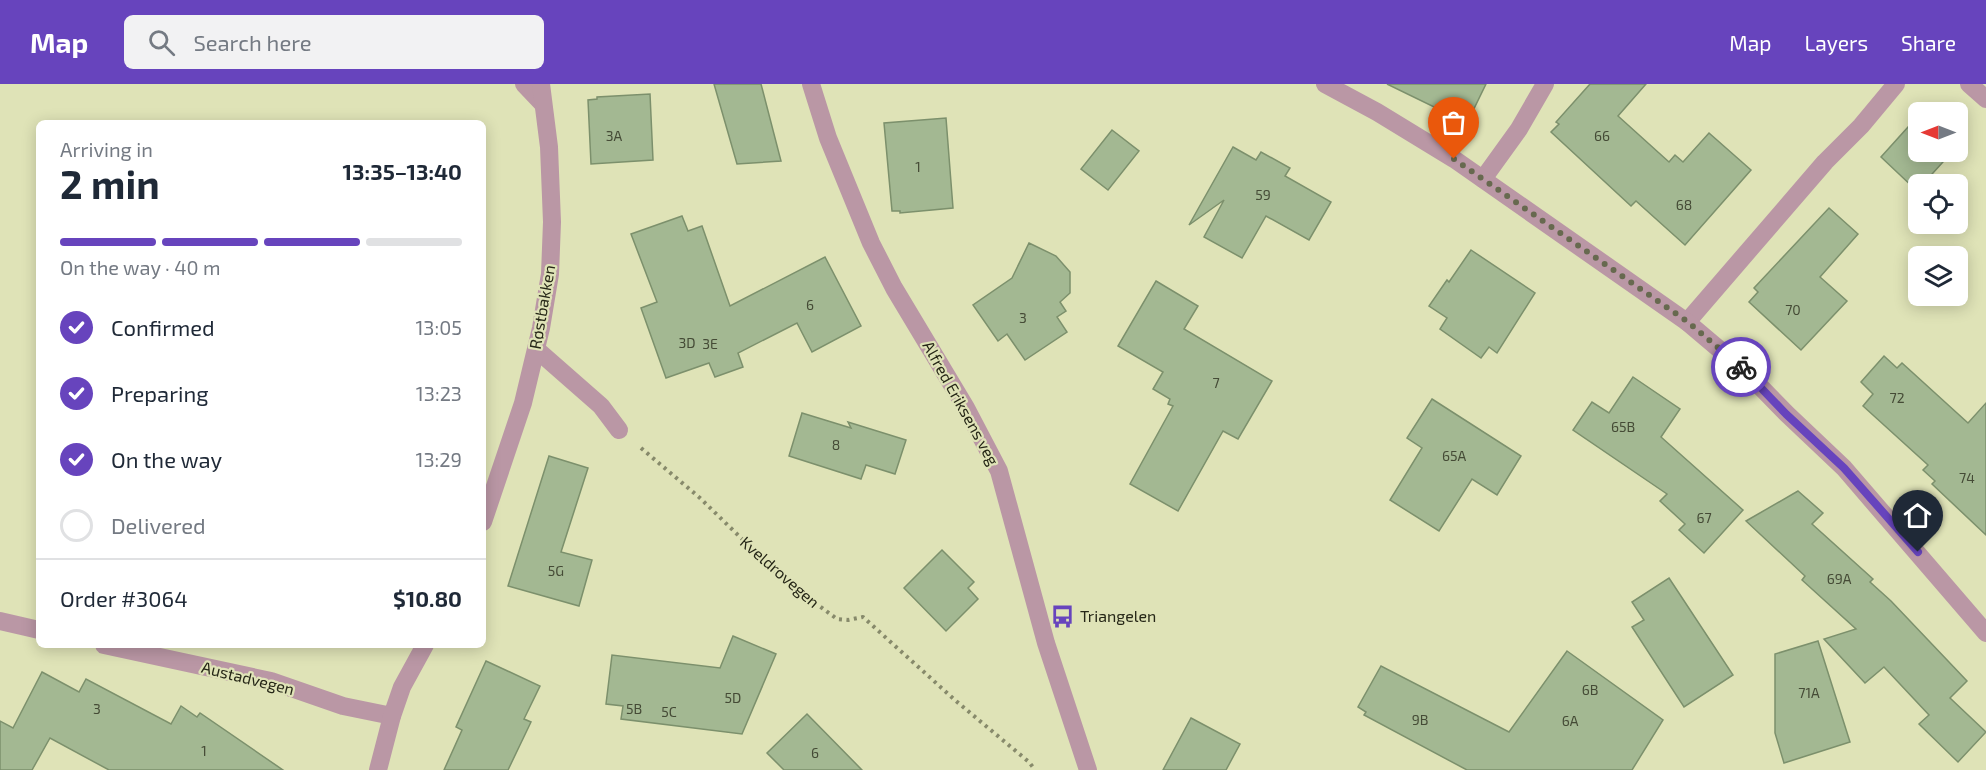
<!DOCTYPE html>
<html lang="en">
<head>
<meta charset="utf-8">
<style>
	body { margin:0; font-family:"Exo 2",sans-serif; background:#f2f2f3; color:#1f2937; height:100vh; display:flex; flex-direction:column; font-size:22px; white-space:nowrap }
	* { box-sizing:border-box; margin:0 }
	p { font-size:20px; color:#747a83 }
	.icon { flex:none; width:33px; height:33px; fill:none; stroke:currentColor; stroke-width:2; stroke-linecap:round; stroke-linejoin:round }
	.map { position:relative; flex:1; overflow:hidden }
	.sheet { position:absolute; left:36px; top:36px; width:450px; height:528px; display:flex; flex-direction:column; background:#fff; border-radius:9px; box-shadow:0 3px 15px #0003 }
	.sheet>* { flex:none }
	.needle { width:39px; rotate:270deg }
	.controls { position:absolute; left:1908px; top:18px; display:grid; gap:12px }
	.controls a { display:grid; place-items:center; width:60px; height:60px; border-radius:9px; background:#fff; box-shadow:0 3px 15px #0003; font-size:30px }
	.pin { position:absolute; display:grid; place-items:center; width:51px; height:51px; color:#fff; margin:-62px -26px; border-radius:50% 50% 50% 0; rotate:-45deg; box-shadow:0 0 6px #0007 }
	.pin .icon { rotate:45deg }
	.courier { position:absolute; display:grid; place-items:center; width:60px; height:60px; margin:-30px; border:4px solid #6744bd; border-radius:50%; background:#fff; color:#222; box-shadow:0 2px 8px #0007 }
	.headline em { font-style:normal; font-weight:700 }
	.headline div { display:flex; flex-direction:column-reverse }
	.headline { display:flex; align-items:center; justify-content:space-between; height:102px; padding:0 24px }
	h1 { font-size:39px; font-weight:700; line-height:45px }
	.bar { display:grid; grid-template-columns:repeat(4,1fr); gap:9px 6px; align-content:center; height:72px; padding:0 24px }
	.bar i { height:8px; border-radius:4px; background:#e0e1e3 }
	.bar .on { background:#6744bd }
	.bar p { grid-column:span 4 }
	.line { display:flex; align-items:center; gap:15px; padding:0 24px; border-top:2px solid #e0e1e3 }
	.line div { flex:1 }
	ol { padding:0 24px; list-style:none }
	li { display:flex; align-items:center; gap:18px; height:66px }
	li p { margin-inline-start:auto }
	li .icon { padding:6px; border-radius:50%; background:#6744bd; color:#fff; stroke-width:4 }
	li:last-child { color:#747a83 }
	li i { width:33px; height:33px; border:3px solid #e0e1e3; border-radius:50% }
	header { display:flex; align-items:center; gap:36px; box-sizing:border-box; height:84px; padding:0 30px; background:#6744bd; color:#fff }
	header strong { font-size:28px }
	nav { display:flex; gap:33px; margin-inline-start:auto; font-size:21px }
	.search { width:420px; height:54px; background:#f2f2f3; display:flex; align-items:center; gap:15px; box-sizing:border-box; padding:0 21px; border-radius:9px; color:#747a83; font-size:22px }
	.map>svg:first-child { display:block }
</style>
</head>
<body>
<header>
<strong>Map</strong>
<div class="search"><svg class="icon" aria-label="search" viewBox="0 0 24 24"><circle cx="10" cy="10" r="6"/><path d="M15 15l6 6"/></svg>Search here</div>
<nav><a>Map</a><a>Layers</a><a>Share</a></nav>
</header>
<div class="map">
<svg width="1986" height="686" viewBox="0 0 1986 686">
	<rect width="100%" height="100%" fill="#dfe3b7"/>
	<g fill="#a3b892" stroke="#7c906c" stroke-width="1.5">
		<path d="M714,0h47l20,77 -44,3z"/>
		<path d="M1387,0h99l-19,39z"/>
		<path d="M1590,0h56l-28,32 51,46 6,-7 8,7 26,-29 42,37 -66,75 -49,-44 -5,5 -80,-74 8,-8 -3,-2z"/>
		<path d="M650,10l3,66 -62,4 -3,-64 9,-1v-2z"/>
		<path d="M1918,32v36h34l-29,32h-5l-1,7 -36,-34z"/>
		<path d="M946,34l7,90 -53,5v-2h-8l-8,-88z"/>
		<path d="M1112,46l27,21 -31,39 -27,-21z"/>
		<path d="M1233,63l23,13 5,-8 29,16 -5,8 46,26 -22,38 -43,-24 -24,42 -38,-21 20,-37 -35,25z"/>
		<path d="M1829,124l29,26 -38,43 27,24 -46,49 -52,-48 9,-10 -4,-4z"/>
		<path d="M682,132l6,15 14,-5 28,80 95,-49 36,69 -49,26 -15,-29 -59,30 5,14 -28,10 -6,-14 -43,15 -25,-70 16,-6 -26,-68z"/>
		<path d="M1029,159l27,13 14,16v21l-10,9 6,9 -9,6 10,15 -42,28 -18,-26 -9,7 -25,-36 39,-27z"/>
		<path d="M1471,166l64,43 -38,60 -8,-6 -8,11 -41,-29 7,-11 -18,-12 18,-26 2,2z"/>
		<path d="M1156,197l42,25 -14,23 88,52 -34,58 -15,-8 -45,80 -48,-27 43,-78 -5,-2 2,-5 -17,-10 10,-17 -45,-26z"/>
		<path d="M1884,272l13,12 5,-5 66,60 18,-20v132l-54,-51 3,-3 -12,-11 5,-5 -65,-59 10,-12 -12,-12z"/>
		<path d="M1633,293l47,32 -19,28 82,73 -39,43 -25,-23 6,-6 -25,-23 7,-7 -94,-64 19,-28 17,11z"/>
		<path d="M1432,315l89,57 -24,39 -25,-16 -33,52 -49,-31 32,-52 -15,-10z"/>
		<path d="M802,329l49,15 -3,-6 58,18 -11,34 -29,-9 -5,14 -72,-23z"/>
		<path d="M549,372l39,12 -27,84 31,8 -13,46 -71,-20z"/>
		<path d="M1798,407l25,22 -11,11 61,55 -3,3 21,19 76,80 -17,17 36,34 -28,30 -39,-38 10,-9 -45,-48 -19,16 -41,-44 32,-10 -54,-49 3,-4 -59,-55z"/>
		<path d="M942,466l32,32 -6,6 10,11 -32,32 -42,-43z"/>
		<path d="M1669,494l64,97 -49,32 -52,-80 12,-7 -12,-18z"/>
		<path d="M733,552l43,18 -34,80 -121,-15 2,-13 -17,-2 6,-49 108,13z"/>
		<path d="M1818,557l32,101 -66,21 -9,-30v-79z"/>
		<path d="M1567,567l96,69 -31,50h-165l-103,-55 2,-3 -8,-5 23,-41 128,66z"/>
		<path d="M486,577l54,25 -16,33 7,3 -23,48h-64l18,-40 -6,-3z"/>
		<path d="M42,588l37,20 7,-13 85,45 10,-18 16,11 3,-4 83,57h-174l-59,-32 -18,32h-32v-49l13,7z"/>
		<path d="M807,630l55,56h-78l-17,-17z"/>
		<path d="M1191,634l49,26 -14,26h-63z"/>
	</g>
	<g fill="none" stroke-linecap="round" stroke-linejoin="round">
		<path stroke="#878a6b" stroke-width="4" stroke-dasharray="3 4.5" stroke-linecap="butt" d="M641,364l59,50 83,81 54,40 11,1 15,-3 93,84 73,61 6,8"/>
		<g stroke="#ba97a5" stroke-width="18">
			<path d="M524,0l19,20"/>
			<path d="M536,265l65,57 18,24"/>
		</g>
		<g stroke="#ba97a5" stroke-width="18">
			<path d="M811,0l17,54 43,105 23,45 72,120 33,63 47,172 42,127"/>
			<path d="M1969,0l17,15"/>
			<path d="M1483,95l36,-50 26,-45"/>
			<path d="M1687,238l138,-160 36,-36 35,-42"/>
			<path d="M0,537l39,9"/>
			<path d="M104,561l167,36 72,25 49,10"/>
		</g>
		<g stroke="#ba97a5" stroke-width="18">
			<path d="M1325,0l52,28 77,47 233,163 58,49 42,43 57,54 142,165"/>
			<path d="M483,438l40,-119 18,-75 9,-54 2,-52 -3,-75 -8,-63"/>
			<path d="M378,686l14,-54 10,-29 23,-42"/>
		</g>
	</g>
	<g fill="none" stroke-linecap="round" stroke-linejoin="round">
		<path stroke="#67694f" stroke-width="6" stroke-dasharray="0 10.8" d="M1454,75l234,163 53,45"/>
		<path stroke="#6744bd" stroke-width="8" d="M1741,283l45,47 58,54 74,84"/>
	</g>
	<defs>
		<symbol id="bus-bare" viewBox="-9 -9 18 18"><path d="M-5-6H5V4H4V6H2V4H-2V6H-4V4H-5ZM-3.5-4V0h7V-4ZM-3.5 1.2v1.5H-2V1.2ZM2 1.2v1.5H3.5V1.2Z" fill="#6744bd" stroke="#dfe3b7" stroke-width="2.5" paint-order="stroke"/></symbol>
	</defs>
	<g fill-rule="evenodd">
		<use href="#bus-bare" x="1046" y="516" width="33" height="33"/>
	</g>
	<g text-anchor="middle" stroke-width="4.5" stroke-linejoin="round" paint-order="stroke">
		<g font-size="14" fill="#454b36">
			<text x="614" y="57">3A</text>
			<text x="1602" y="57">66</text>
			<text x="918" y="88">1</text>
			<text x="1263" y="116">59</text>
			<text x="1684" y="126">68</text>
			<text x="810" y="226">6</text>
			<text x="1793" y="231">70</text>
			<text x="1023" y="239">3</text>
			<text x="687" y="264">3D</text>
			<text x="710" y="265">3E</text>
			<text x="1216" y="304">7</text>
			<text x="1897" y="319">72</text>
			<text x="1623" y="348">65B</text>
			<text x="836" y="366">8</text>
			<text x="1454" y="377">65A</text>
			<text x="1967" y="399">74</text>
			<text x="1704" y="439">67</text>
			<text x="556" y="492">5G</text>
			<text x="1839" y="500">69A</text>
			<text x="1590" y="611">6B</text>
			<text x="1809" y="614">71A</text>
			<text x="733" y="619">5D</text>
			<text x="97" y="630">3</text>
			<text x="634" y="630">5B</text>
			<text x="669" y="633">5C</text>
			<text x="1420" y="641">9B</text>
			<text x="1570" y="642">6A</text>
			<text x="204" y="672">1</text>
			<text x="815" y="674">6</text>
		</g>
		<g font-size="16" fill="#262717" stroke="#dfe3b7">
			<text transform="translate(542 223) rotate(-80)" y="6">Røstbakken</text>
			<text transform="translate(961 319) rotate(61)" y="6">Alfred Eriksens veg</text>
			<text transform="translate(780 488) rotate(41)" y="6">Kveldrovegen</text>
			<text transform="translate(248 594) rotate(14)" y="6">Austadvegen</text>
		</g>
		<g font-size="16" fill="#262717" stroke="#dfe3b7" text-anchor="start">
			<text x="1080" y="538">Triangelen</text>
		</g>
	</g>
</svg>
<div class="controls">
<a><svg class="needle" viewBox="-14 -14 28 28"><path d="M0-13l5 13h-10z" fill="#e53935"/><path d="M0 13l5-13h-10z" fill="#747a83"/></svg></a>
<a><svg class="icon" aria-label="locate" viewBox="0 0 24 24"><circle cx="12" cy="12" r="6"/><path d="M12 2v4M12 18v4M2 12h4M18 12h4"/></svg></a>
<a><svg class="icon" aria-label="layers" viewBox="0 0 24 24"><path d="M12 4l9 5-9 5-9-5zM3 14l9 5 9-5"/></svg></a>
</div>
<div class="pin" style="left:1454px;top:75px;background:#ea580c"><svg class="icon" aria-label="bag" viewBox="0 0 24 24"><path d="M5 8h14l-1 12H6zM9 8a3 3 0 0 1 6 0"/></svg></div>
<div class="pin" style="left:1918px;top:468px;background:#1f2937"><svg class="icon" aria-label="home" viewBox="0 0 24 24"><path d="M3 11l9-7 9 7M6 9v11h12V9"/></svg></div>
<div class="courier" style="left:1741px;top:283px"><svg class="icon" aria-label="bike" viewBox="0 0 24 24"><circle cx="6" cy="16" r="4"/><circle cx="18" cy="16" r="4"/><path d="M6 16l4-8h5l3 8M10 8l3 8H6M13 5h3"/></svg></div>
<section class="sheet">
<div class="headline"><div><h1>2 min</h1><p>Arriving in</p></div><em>13:35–13:40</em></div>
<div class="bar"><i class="on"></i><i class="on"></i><i class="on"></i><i></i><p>On the way · 40 m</p></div>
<ol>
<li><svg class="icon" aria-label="check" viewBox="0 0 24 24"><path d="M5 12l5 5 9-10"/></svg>Confirmed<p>13:05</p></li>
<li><svg class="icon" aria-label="check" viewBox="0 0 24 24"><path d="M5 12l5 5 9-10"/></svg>Preparing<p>13:23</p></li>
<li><svg class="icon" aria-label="check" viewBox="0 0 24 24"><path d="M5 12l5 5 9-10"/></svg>On the way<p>13:29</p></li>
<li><i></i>Delivered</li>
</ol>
<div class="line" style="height:78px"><div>Order #3064</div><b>$10.80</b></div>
</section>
</div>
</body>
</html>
